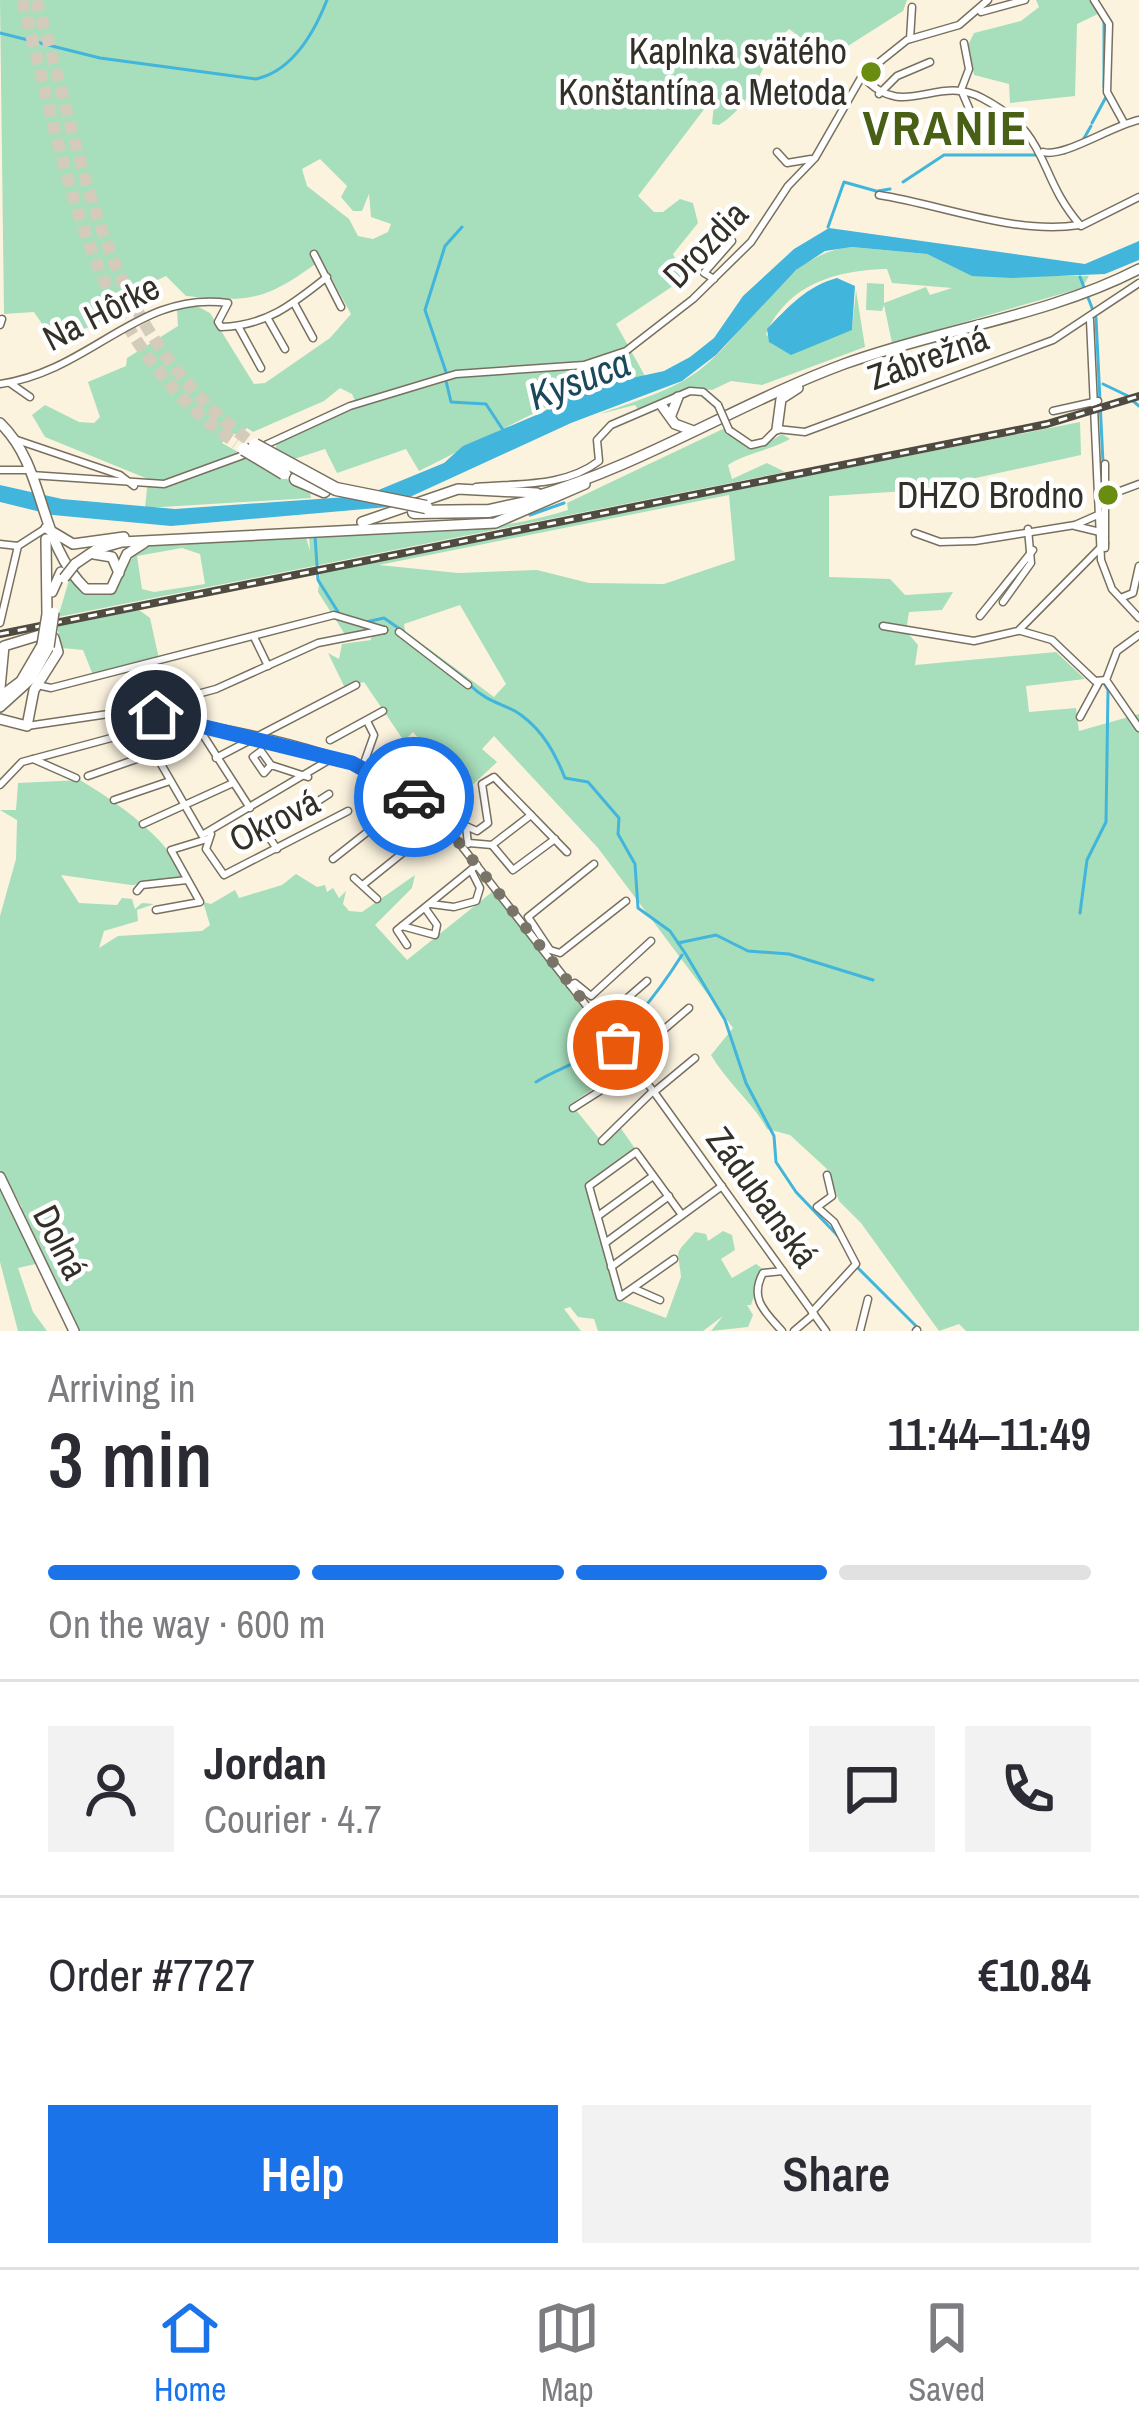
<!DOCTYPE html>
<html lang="en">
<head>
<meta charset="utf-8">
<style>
	body { margin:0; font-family:"Archivo Narrow",sans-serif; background:#f2f2f3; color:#2b2b33; height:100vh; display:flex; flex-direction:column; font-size:45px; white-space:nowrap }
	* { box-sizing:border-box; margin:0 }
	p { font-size:39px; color:#7c7c81 }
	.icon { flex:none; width:66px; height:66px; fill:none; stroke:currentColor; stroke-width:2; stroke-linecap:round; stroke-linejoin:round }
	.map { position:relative; height:1331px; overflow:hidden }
	.details { display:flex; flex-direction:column; background:#fff; flex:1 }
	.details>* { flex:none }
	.pin { position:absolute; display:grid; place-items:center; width:102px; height:102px; color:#fff; margin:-51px; border:6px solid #fff; border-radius:50%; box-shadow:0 3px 12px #0007 }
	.courier { position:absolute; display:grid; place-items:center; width:120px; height:120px; margin:-60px; border:9px solid #1a73e8; border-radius:50%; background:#fff; color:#222; box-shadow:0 3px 15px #0007 }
	.headline em { font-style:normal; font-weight:600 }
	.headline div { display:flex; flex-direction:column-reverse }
	.headline { display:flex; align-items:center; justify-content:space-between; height:204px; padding:0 48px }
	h1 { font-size:78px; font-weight:600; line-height:90px }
	.bar { display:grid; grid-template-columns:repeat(4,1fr); gap:18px 12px; align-content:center; height:144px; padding:0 48px }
	.bar i { height:15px; border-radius:9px; background:#e1e1e2 }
	.bar .on { background:#1a73e8 }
	.bar p { grid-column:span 4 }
	.line { display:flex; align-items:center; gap:30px; padding:0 48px; border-top:3px solid #e1e1e2 }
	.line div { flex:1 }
	.round { display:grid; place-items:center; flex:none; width:126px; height:126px; border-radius:0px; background:#f2f2f3 }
	.button { display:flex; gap:24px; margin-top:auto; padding:24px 48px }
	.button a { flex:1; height:138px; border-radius:0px; background:#1a73e8; color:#fff; font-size:48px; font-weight:600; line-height:138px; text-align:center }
	.button a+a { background:#f2f2f3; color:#2b2b33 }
	.tabs { display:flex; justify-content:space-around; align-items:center; height:168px; border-top:3px solid #e1e1e2; background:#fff; font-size:33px; color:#7c7c81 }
	.tabs a { display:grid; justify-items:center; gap:6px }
	.tabs .on { color:#1a73e8 }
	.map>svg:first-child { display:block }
</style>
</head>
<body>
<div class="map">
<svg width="1139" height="1331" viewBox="0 0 1139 1331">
	<rect width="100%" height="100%" fill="#fcf3df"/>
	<g fill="#a7debc" fill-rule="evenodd">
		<path d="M0,0h907l-4,11 -74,47 -40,-29c-29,28 -29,70 -70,96l-7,-1 3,-29 -77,101 16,16h9l17,-13 13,4 5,20 -25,31 12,24 -69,46 29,52 -63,13 -163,82 -13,-22 -69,24 -12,-24 -34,11 -16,-9 2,-8 81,-36 -6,-13 -12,-6 -16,13 -71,31 -6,-4 -8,7 -8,-2 -9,10 88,49 1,6 -166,10 3,-29 -103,-42 -13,-22 13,-10 34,17 15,1 6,-6 -12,-35 38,-16 1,-8 51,-32 -1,-16 14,-7 19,10 44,71 11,-1 65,-45 21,-24 -30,-54c-54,39 -67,43 -135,36l-20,-20 -25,12 -29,28 -57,27 -21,-31 -30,2zM320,159l27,27 -6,11 12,14h9l7,-17 2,23 20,7 -3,8 -15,7 -15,-3 -9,-17 -42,-33 -5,-17z"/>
		<path d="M1036,0h54l8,14 -21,10 -2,72 -65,7 -1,-19 -35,-9 -6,-30 6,-12 47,-12 18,-14z"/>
		<path d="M852,247l75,7 46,22h116l-7,12 -190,55 -8,-38 -2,6 -16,-1 1,-27 17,1v19l42,-16 4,8 22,-7 -60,-5 -5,-14c-49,1 -99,14 -121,65l11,13 75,-17 4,-40 9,57 -103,38 -31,-4 -19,9 -20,-2 -53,23 -4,-6 -35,9c34,-13 74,-23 102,-46 49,-39 81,-115 150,-121z"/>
		<path d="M1080,422l1,33 -160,35 -92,6v81l61,2 15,16 48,-3 -11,18 -33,2 -3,19 12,14 -3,20 141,-13 29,27 -59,7 3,26 47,-4 3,23 60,-17v617h-173l-7,-7 -20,7 -78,-108 -22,-22 -12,-32 -37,-34 -23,-6c-16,-29 -39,-45 -56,-74l22,-27 -135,-180 -104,-112 -12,13 15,13 -31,29 -53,-59 -9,9 -40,-59 -19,6 -17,-35 11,6 3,-15 29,-4v-7l-25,3 -28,-44 2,-20zM729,495l6,65 -71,24 -75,-1 -52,-13 -79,3 -79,-8zM460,605l46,79 -12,13 -89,-66 -1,-7z"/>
		<path d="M725,428l22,20 16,-2 19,-12 8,5c-19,11 -49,16 -62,26l4,14 35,-16 18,9 -727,145 12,-40 22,18 18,-3c15,-13 17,-31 32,-47l163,-11 5,17 -1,-14c89,-5 173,0 259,-27l-1,-7zM182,548l18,6 5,30 -51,8 -12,-3 -5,-33z"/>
		<path d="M139,610l11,8 9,41 -66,16 -10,-25 -21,-2 -5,-22z"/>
		<path d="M80,780c43,26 84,56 109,101l-58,4 -70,-10 18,28 38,2 5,-7 10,1 3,10 7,-6 12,1 -17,6 1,11 -34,10 -5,17 19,-12 84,-5 8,-6 -7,-23 8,2 24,-14 4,8 43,-13 14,-11 21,13 8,-2 2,7 6,-4 6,10 7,-7 -3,13 6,7 13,1 53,-37 -3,13 -37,37 32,35 90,-72 135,179 -5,-2 -56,39 31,38 18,-15 16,23 -49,36 32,114 47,18 15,-41c-3,-30 -8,-20 14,-45l11,2 2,7 15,-10 9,4 3,15 -14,9 11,19 24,-14 7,5 -12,36h-4l6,10 -5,12 -37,4 12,-15 -20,15h-105l-4,-12 -16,-2 -8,-10 -6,2 17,22h-511l-30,-68 -22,5 15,44 14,19h-29l-18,-69v-80l18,28 4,-3 -22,-37v-254l16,-57 1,-39 -17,-10h16l2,-27z"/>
	</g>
	<g fill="#41b5db">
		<path d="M829,228l256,36 54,-23v19l-34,14 -92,4 -41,-2 -45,-22 -75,-7 -27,4 -29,19 -80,85 -34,26 -111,42 -183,84 -217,19 -118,-11 -53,-13v-17l62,14 113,10 172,-12 29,-6 68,-28 19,-17 78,-33 41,-24 82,-18 26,-14 24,-19 29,-42 51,-47z"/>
		<path d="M837,278l18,8 -3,44 -61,25 -22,-13 -2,-13c21,-22 40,-43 70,-51z"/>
	</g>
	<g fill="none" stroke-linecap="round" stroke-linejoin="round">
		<g stroke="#41b5db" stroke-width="3">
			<path d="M1104,20v67"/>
			<path d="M0,33l100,25 156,21c36,-8 58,-46 71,-79"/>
			<path d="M1092,123l14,-26"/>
			<path d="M1083,140l8,-14"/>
			<path d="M1044,156l21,-3"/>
			<path d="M903,182l41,-27h94"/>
			<path d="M878,191l12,-2"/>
			<path d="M828,227l16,-45 32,9"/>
			<path d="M1080,277l16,41 7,145"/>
			<path d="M446,372l-21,-62 20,-64 17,-19"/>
			<path d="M446,381l5,21 35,2 19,29"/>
			<path d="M1103,384l25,12"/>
			<path d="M1133,401l6,5"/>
			<path d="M530,515l34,-12"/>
			<path d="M315,536l3,44 22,35"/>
			<path d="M366,622l18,-4 20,14"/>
			<path d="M416,642l49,37"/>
			<path d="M471,686c17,17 35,18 50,29 22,16 34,38 44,63l23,4 31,36 -1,16 17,30 3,44 32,23 15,22 40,67 21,63 28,53 2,26 20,30 42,44"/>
			<path d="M1080,913l7,-53 19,-38 2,-132 -5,-9 13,-32"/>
			<path d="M678,943l38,-8 32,16 41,3 84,26"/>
			<path d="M536,1082c15,-10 34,-16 49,-25 43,-24 71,-61 97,-102"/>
			<path d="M855,1265l64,64"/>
		</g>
		<g stroke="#d4ccba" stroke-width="12" stroke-dasharray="12 6" stroke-linecap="butt">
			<path d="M22,0c44,162 64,341 214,443"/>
			<path d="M36,0c51,165 63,326 211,439"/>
		</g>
		<defs>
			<g id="minor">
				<path d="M1094,0l15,24 -2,68 17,31"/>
				<path d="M981,12l44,-12"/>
				<path d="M910,39l2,-32"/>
				<path d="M862,76c43,47 73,-3 120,22 71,37 53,76 99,128l58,-29"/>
				<path d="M961,90l8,-21 -5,-26"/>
				<path d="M962,92l9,21 -4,12"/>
				<path d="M879,94l18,-18 33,-14"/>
				<path d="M777,152l10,11 24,-4"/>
				<path d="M1043,152c21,6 68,-26 96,-32"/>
				<path d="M879,195c64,10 136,40 200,30"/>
				<path d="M314,254l27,53"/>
				<path d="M714,279l-10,-6 28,-32"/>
				<path d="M294,303l19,35"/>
				<path d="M268,319l17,30"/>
				<path d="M1090,320l11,240 11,29 27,29"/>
				<path d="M0,325l2,-6"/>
				<path d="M238,326l23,42"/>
				<path d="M10,383l20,14"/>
				<path d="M0,384c91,-13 139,-94 228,-81l-10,19 3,5c45,-1 72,-23 106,-50"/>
				<path d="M1053,411l45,-10"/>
				<path d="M729,430l22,15 13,-3 13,-13 28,3 248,-92 86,-57"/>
				<path d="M17,440l103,35 14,11"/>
				<path d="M261,447l89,-41 106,-32 128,-9 42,-14 67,-52 58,-57 37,-56 27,-28 47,-82 45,-36 52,-15 29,-25"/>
				<path d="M1105,464v84"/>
				<path d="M0,470h30"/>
				<path d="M31,475l133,9 85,-31"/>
				<path d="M476,487c42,-4 87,1 123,-26l-2,-21 14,-15 79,-34 13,1 15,13"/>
				<path d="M1104,497l35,-13"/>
				<path d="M1075,526l25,6"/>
				<path d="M915,533l25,9 35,-1 100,-16 25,-11"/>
				<path d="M0,544l18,2"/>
				<path d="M1123,597l10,-4 6,-27"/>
				<path d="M1003,602l28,-39 -3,-34"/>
				<path d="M980,616l53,-66"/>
				<path d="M0,623l18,-77 28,-18"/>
				<path d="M883,626l91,15 44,-10 87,-88"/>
				<path d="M1021,631l31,9 43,41 11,-1"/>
				<path d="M399,632l69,53"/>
				<path d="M254,637l14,29"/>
				<path d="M1106,680l33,48"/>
				<path d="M1106,680l11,-29 22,-16"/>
				<path d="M37,685l14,3 283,-73 50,15"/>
				<path d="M1080,717l19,-35"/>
				<path d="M196,724l54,84"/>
				<path d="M27,726l95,-14 34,3c101,22 221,33 293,115l205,262 172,239"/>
				<path d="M330,740l53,-29"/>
				<path d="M334,757l-132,78 -71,-123 85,-23 102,-46 66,-13"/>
				<path d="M216,758l140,-73"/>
				<path d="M33,759l43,19"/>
				<path d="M271,765l-7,8 -11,-16 8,-6 10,14 37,12"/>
				<path d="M363,766l11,-31 -7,-14"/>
				<path d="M423,767l16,16 11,-1 14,20 -26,16"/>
				<path d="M88,776l63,-22"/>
				<path d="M382,776l21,-33"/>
				<path d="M0,785l22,-23 104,-28 8,-10"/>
				<path d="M114,800l53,-18"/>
				<path d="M143,824l90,-41"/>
				<path d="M211,834l-5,15 18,26 124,-64"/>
				<path d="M469,843l23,2 39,-30"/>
				<path d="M468,844l-2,-18 11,5 11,-8 -6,-39 12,-7 73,75"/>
				<path d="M492,845l21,25 42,-31"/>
				<path d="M277,849l-10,-15 62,-40"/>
				<path d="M333,859l80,-63"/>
				<path d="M594,864l-66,53 22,33 10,3 66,-52"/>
				<path d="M354,878l23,21"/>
				<path d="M364,884l77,-62"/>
				<path d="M137,891l5,-6 45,-5"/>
				<path d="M431,904l23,3 22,-6 4,-13 -9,-18"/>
				<path d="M156,910l44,-8 -29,-52 36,-11"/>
				<path d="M402,926l33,9 2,-10 -12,-17"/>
				<path d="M407,945l-10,-15 80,-65"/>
				<path d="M570,985l5,-2 16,13 60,-55"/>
				<path d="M601,1021l46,-40"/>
				<path d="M618,1045l8,-4 14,9 49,-42"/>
				<path d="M654,1092l41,-34"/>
				<path d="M573,1108l63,-40"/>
				<path d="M602,1141l51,-50"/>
				<path d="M598,1216l55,-40"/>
				<path d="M605,1243l64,-47"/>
				<path d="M674,1259l-54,38 -31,-111 47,-34 46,63"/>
				<path d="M611,1267l111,-81"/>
				<path d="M635,1289l25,11"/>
				<path d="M812,1312l44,-48 -22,-42 -17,-15 15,-11 -5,-21"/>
				<path d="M782,1331c-17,-19 -33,-32 -19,-58l20,-2"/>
				<path d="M794,1331l20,-17"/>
				<path d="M860,1331l8,-32"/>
				<path d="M916,1331l1,-1"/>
			</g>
			<g id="major">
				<path d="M662,406l13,18 16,6"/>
				<path d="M671,415l7,-18"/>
				<path d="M0,423c47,45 37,119 86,166h25l16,-35 17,-11"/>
				<path d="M777,429l4,-30 17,-11"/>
				<path d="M533,497c108,-31 206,-94 311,-133 96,-35 204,-48 295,-95"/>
				<path d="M362,522l96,-33 79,4"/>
				<path d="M46,528l27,16 51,-7"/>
				<path d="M46,539l1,75"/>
				<path d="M94,554l18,3 7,16"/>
				<path d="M75,564l22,-15 25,-7 373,-19 90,-39"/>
				<path d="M52,592l9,-20"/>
				<path d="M0,688l4,-42 36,-11 14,3 4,14 -24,38 -7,36 -27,-7"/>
				<path d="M0,697l21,-16 21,-36"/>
				<path d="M0,707l31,-28 18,-32"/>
				<path d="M0,1177l74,154"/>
			</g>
			<g id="highway">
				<path d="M296,479l28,12"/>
				<path d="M414,512l75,-1 56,-12"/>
			</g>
		</defs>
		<use href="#minor" stroke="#78705f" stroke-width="9"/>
		<use href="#major" stroke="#78705f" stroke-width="12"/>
		<use href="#highway" stroke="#78705f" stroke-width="15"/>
		<use href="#minor" stroke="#fff" stroke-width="6"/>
		<use href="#major" stroke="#fff" stroke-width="9"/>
		<use href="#highway" stroke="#fff" stroke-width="12"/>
		<defs>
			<path id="rail" d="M0,634l1047,-210 92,-28"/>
		</defs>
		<use href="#rail" stroke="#4f4b41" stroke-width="8"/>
		<use href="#rail" stroke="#fff" stroke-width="3" stroke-dasharray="9" stroke-linecap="butt"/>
		<defs>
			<path id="minor-bridge" d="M718,405l11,25"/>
			<g id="major-bridge">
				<path d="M64,578l11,-14"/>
				<path d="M42,645l5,-31"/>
				<path d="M49,647l5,-35"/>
			</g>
			<g id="highway-bridge">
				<path d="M255,445l81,44 90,18"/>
				<path d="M244,449l40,24"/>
			</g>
		</defs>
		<use href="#minor-bridge" stroke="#78705f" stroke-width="9" stroke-linecap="butt"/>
		<use href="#major-bridge" stroke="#78705f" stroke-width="12" stroke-linecap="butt"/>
		<use href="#highway-bridge" stroke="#78705f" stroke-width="15" stroke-linecap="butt"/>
		<use href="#minor-bridge" stroke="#fff" stroke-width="6"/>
		<use href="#major-bridge" stroke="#fff" stroke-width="9"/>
		<use href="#highway-bridge" stroke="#fff" stroke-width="12"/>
	</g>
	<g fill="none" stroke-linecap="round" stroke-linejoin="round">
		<path stroke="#797468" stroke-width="12" stroke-dasharray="0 21.6" d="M414,797l35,33 169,215"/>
		<path stroke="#1a73e8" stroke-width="15" d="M156,715l196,48 62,34"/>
	</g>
	<g fill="#6a8c10" stroke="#fff" stroke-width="4.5">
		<circle cx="871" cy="72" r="12"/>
		<circle cx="1108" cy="495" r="12"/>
	</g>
	<g text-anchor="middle" stroke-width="9" stroke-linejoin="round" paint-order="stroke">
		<g font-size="36" fill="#333028" stroke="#fff" text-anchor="end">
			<text x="847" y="64">Kaplnka svätého<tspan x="847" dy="41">Konštantína a Metoda</tspan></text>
			<text x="1084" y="508">DHZO Brodno</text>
		</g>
		<g font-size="36" fill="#333028" stroke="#fff">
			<text transform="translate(705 244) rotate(-46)" y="13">Drozdia</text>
			<text transform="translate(101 312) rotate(-27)" y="13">Na Hôrke</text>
			<text transform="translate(928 357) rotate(-20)" y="13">Zábrežná</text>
			<text transform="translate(274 820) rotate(-27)" y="13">Okrová</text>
			<text transform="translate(763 1197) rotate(54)" y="13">Zádubanská</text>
			<text transform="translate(61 1242) rotate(63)" y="13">Dolná</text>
		</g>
		<g font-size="39" font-style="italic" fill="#19495a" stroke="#fff">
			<text transform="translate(579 379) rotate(-21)" y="14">Kysuca</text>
		</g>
		<g font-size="48" font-weight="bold" letter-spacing="3" fill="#495f16" stroke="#fff">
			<text x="946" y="145">VRANIE</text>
		</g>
	</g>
</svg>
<div class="pin" style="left:618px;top:1045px;background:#ea580c"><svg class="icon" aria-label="bag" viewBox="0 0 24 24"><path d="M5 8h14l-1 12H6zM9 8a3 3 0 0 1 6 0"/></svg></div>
<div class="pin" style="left:156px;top:715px;background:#1f2937"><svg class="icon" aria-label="home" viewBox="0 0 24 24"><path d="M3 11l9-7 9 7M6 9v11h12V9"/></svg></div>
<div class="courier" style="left:414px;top:797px"><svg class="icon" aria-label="car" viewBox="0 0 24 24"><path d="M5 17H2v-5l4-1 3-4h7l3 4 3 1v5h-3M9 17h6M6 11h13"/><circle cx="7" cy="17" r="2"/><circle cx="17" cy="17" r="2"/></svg></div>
</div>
<section class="details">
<div class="headline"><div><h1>3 min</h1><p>Arriving in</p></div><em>11:44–11:49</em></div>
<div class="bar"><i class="on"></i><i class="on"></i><i class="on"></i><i></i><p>On the way · 600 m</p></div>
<div class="line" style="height:216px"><a class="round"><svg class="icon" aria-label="person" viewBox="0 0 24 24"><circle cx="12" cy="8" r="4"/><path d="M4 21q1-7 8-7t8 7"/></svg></a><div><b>Jordan</b><p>Courier · 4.7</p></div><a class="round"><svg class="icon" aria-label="chat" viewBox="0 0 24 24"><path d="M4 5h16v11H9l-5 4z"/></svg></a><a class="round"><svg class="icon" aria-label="phone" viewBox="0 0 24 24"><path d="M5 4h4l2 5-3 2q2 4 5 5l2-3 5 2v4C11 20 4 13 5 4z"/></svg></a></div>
<div class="line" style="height:156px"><div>Order #7727</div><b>€10.84</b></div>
<div class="button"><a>Help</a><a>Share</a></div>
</section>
<nav class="tabs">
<a class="on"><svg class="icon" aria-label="home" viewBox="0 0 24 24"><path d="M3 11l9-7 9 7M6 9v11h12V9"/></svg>Home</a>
<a><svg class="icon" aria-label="map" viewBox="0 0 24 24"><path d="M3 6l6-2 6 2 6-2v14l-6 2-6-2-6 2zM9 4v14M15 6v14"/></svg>Map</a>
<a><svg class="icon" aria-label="saved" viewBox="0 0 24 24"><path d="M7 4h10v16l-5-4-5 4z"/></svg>Saved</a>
</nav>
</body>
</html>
